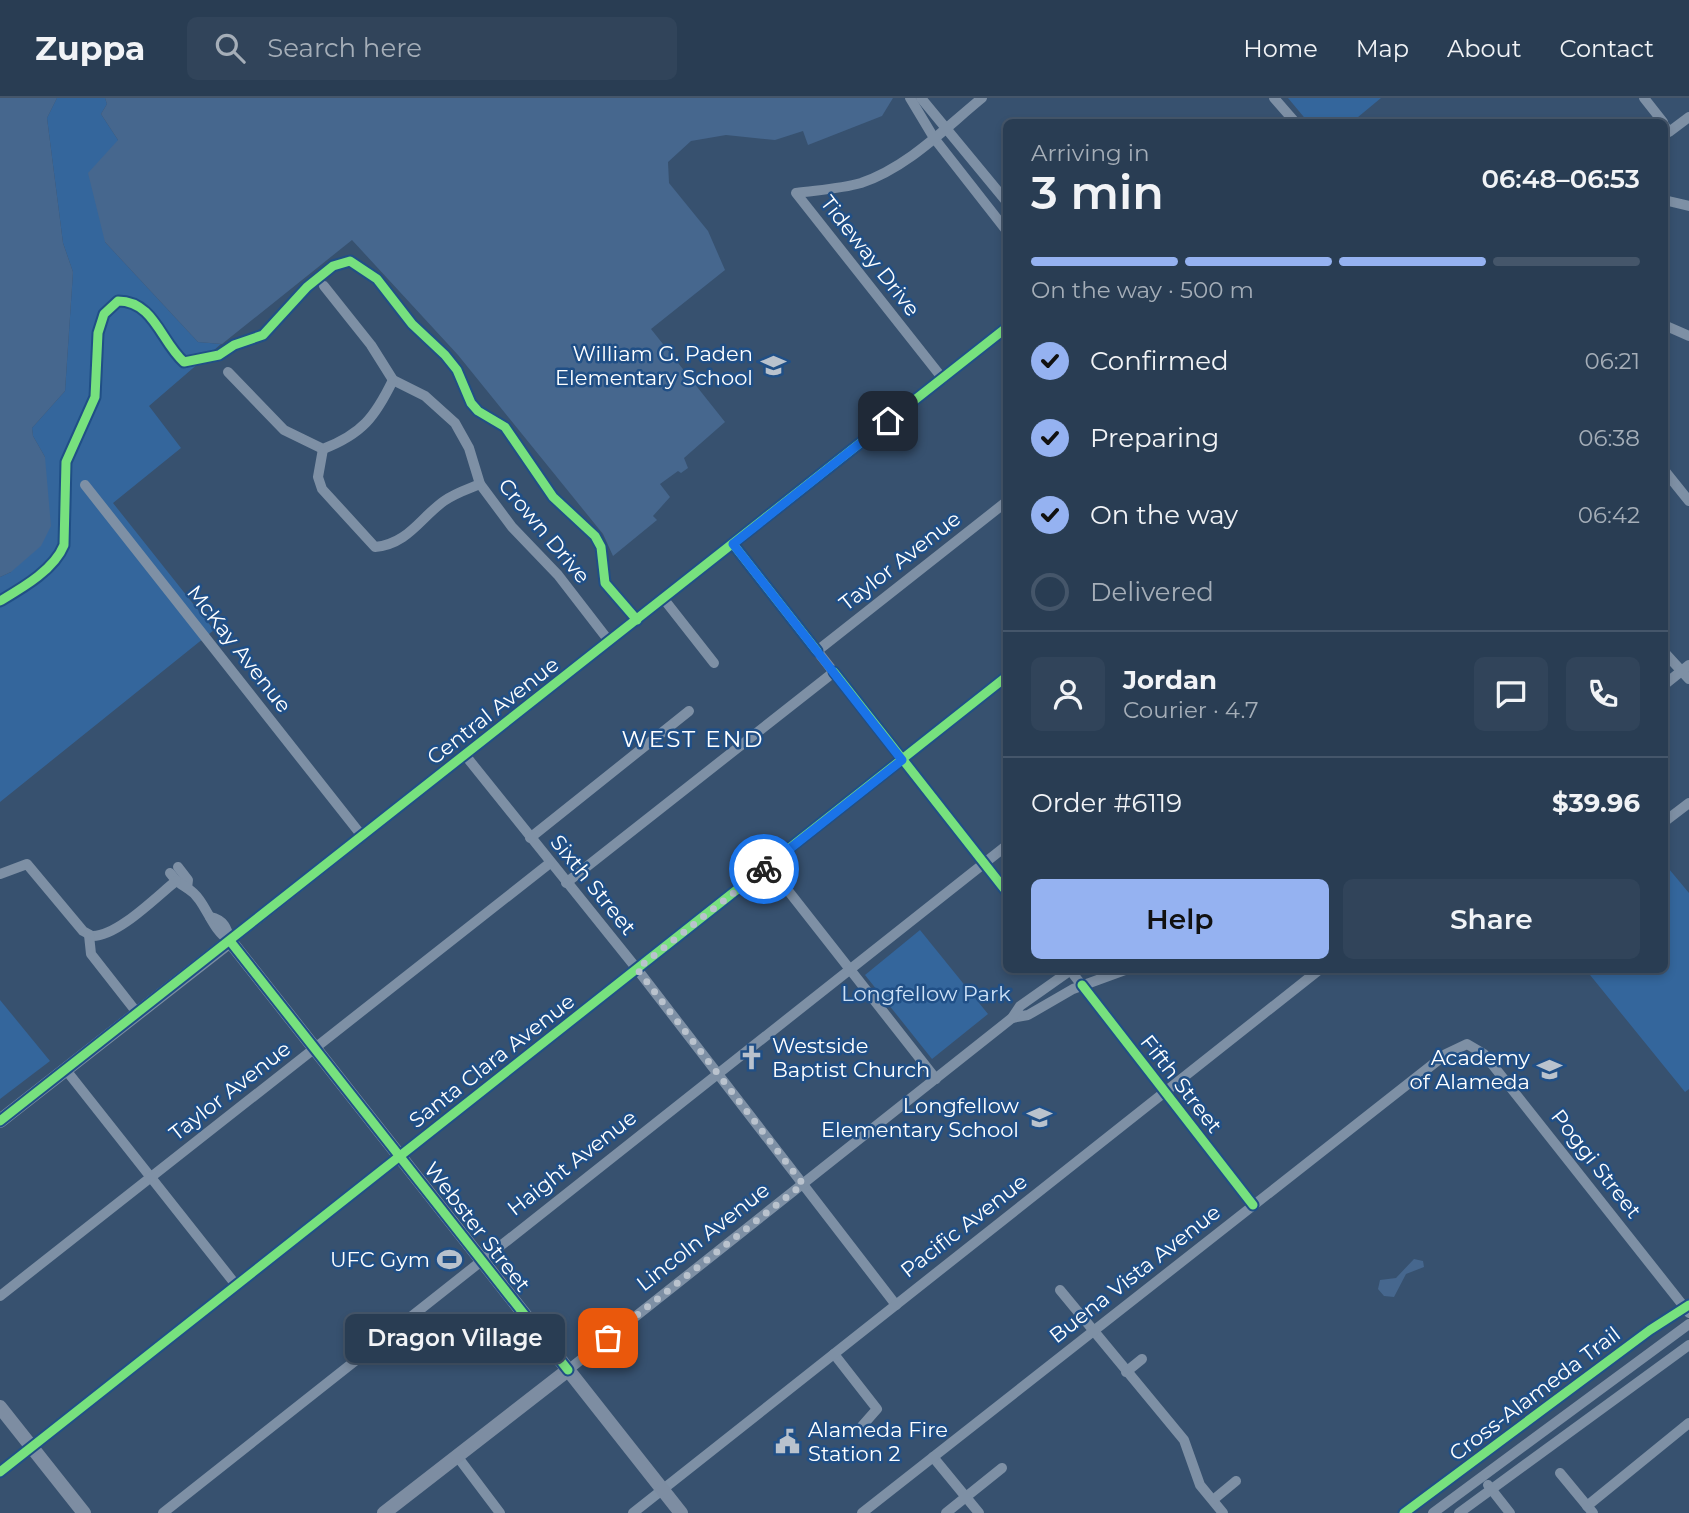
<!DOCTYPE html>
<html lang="en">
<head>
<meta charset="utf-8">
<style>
	body { margin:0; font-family:Montserrat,sans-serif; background:#31445a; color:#f1f3f6; height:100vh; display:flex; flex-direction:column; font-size:26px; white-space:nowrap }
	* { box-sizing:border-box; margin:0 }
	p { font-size:23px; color:#a5aeb8 }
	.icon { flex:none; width:38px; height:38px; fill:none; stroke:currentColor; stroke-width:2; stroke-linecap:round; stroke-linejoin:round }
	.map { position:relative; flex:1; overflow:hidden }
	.side { position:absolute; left:1003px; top:21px; width:665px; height:854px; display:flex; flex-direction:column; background:#293d53; border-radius:10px; box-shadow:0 4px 10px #0003,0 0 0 2px #45566a }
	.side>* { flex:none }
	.pin { position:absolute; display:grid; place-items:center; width:60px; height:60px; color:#fff; margin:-30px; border-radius:14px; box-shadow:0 4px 10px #0006 }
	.courier { position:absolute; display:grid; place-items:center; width:70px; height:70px; margin:-35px; border:5px solid #1a73e8; border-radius:50%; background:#fff; color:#222; box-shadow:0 2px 9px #0007 }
	.bubble { position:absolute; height:49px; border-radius:10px; background:#293d53; box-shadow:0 4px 10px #0003,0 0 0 2px #45566a; font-size:23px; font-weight:600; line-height:49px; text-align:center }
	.head em { font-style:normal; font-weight:600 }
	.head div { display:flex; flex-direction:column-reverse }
	.head { display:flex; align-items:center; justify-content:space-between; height:119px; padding:0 28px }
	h1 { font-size:46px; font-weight:600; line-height:52px }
	.bar { display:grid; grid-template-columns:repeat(4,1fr); gap:10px 7px; align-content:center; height:84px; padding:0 28px }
	.bar i { height:9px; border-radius:5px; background:#45566a }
	.bar .active { background:#95b2f1 }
	.bar p { grid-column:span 4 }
	.line { display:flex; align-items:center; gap:18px; padding:0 28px; border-top:2px solid #45566a }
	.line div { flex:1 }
	.round { display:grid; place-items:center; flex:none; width:74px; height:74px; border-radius:10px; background:#31445a }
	ol { padding:0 28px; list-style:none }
	li { display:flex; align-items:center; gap:21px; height:77px }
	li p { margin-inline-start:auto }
	li .icon { padding:7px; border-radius:50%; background:#95b2f1; color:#111; stroke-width:4 }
	li:last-child { color:#a5aeb8 }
	li i { width:38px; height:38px; border:4px solid #45566a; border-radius:50% }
	.cta { display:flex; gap:14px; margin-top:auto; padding:14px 28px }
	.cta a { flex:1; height:80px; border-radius:10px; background:#95b2f1; color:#111; font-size:28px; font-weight:600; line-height:80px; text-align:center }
	.cta a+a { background:#31445a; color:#f1f3f6 }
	header { display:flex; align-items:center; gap:42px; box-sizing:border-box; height:98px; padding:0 35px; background:#293d53; border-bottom:2px solid #45566a }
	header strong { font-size:33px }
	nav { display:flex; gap:38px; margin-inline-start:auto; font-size:24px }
	.search { width:490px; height:63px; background:#31445a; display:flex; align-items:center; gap:18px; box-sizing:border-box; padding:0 24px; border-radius:10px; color:#a5aeb8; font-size:26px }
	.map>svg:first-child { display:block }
</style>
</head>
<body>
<header>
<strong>Zuppa</strong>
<div class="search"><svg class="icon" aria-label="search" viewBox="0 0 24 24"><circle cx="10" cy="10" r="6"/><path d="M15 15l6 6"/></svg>Search here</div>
<nav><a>Home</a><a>Map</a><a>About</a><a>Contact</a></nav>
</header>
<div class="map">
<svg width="1689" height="1415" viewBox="0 0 1689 1415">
	<rect width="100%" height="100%" fill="#37516f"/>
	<g fill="#34669c">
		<path d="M57,0h48l2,6 -6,10 17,26 -13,102 93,100 23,2 -72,62 32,42 -68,55 101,127 -214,172v-225l11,-5 34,-115 -12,-21 -1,-8 33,-37 8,-119 -10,-29 -16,-125z"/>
		<path d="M1288,0h93l-29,24h-44z"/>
		<path d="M1664,765l25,30v196l-4,3 -99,-122h78z"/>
		<path d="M920,832l68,84 -56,45 -67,-84z"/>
		<path d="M0,902l50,61 -50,38z"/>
	</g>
	<g fill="#46678e">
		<path d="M0,0h57l-10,20 16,125 10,29 -8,119 -33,37 1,8 12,21 6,69 -10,20 -30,26 -11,5z"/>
		<path d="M105,0h788l-11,18 -74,29 -5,-14 -28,9 -49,-5 -35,6 -23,21 1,21 39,48 17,39 -74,59 74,93 -41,36 4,10 -7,5 -3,-2 -18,13 10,13 -17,19 4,4 -44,36 -10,-22 -145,-179 -106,-115 -130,104 -24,-2 -93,-100 -17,-69 30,-33 -17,-26 6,-10z"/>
		<path d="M1414,1161l9,2 1,6 -18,7 -12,23 -10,-1 -6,-7 2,-9 16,-2z"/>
	</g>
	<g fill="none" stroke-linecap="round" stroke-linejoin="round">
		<g stroke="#7e90a5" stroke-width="10">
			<path d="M910,0l24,40 72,92"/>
			<path d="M921,0l85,103"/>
			<path d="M1274,0l21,24"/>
			<path d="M1644,0l19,24"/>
			<path d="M1664,27l5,7 20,-15"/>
			<path d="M1664,102l25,6"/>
			<path d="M324,188l47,59 22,35 32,16 30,27 14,25 11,36 32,43 46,48 51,66"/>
			<path d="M1664,227l25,11"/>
			<path d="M228,274l56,58 39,19c39,-15 52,-32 70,-69"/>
			<path d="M943,281l-147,-186c21,-3 44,-4 65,-10 47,-16 83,-54 121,-85"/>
			<path d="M323,351l-5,28 4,12 53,58c33,-3 45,-29 69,-46 11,-8 24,-12 36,-17"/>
			<path d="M1664,372l25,31"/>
			<path d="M85,387l277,351"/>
			<path d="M733,446l273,347"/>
			<path d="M663,500l51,65"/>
			<path d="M817,553l189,-149"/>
			<path d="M1664,554l25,27"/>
			<path d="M1664,587l25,-20"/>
			<path d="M465,657l172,214 259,336"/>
			<path d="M1664,724l25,-19"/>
			<path d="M530,740l159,-127"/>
			<path d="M768,767l168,214"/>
			<path d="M178,769l10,13 -1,8"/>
			<path d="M170,775c6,8 9,10 17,15 20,12 22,40 43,53"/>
			<path d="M0,776l27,-10 56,67 9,5c25,1 65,-40 84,-55"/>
			<path d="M566,785l268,-211"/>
			<path d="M210,819c14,3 17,11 20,24"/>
			<path d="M89,837l2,19 47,60"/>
			<path d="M230,843l776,-613"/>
			<path d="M1070,872l183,235"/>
			<path d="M1012,920l16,-3 45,-26 52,-19"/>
			<path d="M66,972l170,215"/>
			<path d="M1060,1192l124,150 16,45 23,28"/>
			<path d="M0,1198l550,-433"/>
			<path d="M834,1256l43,55 -15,17"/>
			<path d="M568,1272l444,-352 8,-12 51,-36"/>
			<path d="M1126,1274l16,-13"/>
			<path d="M457,1358l43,57"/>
			<path d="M933,1359l46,56"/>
			<path d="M0,1374l1006,-795"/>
			<path d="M1560,1375l33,40"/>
			<path d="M1488,1387l22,28"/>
			<path d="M1213,1402l23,-19"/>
			<path d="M1587,1408l102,-83"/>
			<path d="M163,1415l843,-667"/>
			<path d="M633,1415l686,-543"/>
			<path d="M862,1415l584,-459 21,-10 17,10 205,259"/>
			<path d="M946,1415l56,-45"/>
			<path d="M1433,1415l256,-189"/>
			<path d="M1459,1415l230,-168"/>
		</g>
		<g stroke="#7d8da2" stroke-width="14">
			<path d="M0,1023l230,-180 451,572"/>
			<path d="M0,1309l84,106"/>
			<path d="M384,1415l184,-143"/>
		</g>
		<defs>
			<g id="cycleway">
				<path d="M733,446l84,107"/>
				<path d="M0,503c22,-13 54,-31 64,-56l2,-83 29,-65 3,-64 6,-19 14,-13c36,0 43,41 66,61l35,-7 15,-10 29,-10 44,-48 26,-21 17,-5 27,18 35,45 33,31 12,15 14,33 7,8 27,16 48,70 42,39 6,11 4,36 32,37"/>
				<path d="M834,574l172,219"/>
				<path d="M230,843l338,429"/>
				<path d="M1082,887l171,220"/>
				<path d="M0,1023l1006,-793"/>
				<path d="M0,1374l1006,-795"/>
				<path d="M1404,1415l246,-183 39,-25"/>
			</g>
		</defs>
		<use href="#cycleway" stroke="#204f86" stroke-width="13"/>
		<use href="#cycleway" stroke="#77e17e" stroke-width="9"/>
	</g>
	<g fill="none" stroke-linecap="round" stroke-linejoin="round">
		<path stroke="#b9c2cd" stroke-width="7" stroke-dasharray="0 12.6" d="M608,1240l195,-154 -166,-215 127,-100"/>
		<path stroke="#1a73e8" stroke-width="9" d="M764,771l138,-109 -169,-216 155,-123"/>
	</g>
	<defs>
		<symbol id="school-bare" viewBox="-9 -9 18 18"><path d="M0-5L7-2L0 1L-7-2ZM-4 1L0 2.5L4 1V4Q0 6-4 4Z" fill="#b9c2cd" stroke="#204f86" stroke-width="2.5" paint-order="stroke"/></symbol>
		<symbol id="church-bare" viewBox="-9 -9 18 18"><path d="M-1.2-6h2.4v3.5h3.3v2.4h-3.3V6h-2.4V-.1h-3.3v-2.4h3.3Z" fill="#b9c2cd" stroke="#204f86" stroke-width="2.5" paint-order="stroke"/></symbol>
		<symbol id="stadium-bare" viewBox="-9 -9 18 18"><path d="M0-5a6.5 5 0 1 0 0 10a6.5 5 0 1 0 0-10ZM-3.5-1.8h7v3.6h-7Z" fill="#b9c2cd" stroke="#204f86" stroke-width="2.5" paint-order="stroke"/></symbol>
		<symbol id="civic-bare" viewBox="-9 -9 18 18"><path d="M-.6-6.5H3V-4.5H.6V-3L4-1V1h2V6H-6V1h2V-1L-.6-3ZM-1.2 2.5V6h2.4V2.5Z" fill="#b9c2cd" stroke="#204f86" stroke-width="2.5" paint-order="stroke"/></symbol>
	</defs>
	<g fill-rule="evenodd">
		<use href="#school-bare" x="756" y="250" width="35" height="35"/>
		<use href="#church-bare" x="734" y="942" width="35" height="35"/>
		<use href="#school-bare" x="1532" y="954" width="35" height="35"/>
		<use href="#school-bare" x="1022" y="1002" width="35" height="35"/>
		<use href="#stadium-bare" x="432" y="1144" width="35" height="35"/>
		<use href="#civic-bare" x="770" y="1326" width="35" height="35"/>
	</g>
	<g text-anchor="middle" stroke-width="5" stroke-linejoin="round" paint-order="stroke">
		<g font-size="21" fill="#fff" stroke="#204f86">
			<text transform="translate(870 158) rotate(52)" y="7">Tideway Drive</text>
			<text transform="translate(544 433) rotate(50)" y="7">Crown Drive</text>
			<text transform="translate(900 463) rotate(-38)" y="7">Taylor Avenue</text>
			<text transform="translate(239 551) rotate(52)" y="7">McKay Avenue</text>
			<text transform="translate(493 613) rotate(-38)" y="7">Central Avenue</text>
			<text transform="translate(593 787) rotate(51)" y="7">Sixth Street</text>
			<text transform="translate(492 963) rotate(-38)" y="7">Santa Clara Avenue</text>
			<text transform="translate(1181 986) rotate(52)" y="7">Fifth Street</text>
			<text transform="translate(230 993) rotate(-38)" y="7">Taylor Avenue</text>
			<text transform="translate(572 1065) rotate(-38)" y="7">Haight Avenue</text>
			<text transform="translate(1596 1066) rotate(52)" y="7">Poggi Street</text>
			<text transform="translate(964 1128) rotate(-38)" y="7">Pacific Avenue</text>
			<text transform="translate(477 1129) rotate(52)" y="7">Webster Street</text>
			<text transform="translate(703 1139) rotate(-38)" y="7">Lincoln Avenue</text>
			<text transform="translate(1135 1176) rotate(-38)" y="7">Buena Vista Avenue</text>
			<text transform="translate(1535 1296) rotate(-37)" y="7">Cross-Alameda Trail</text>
		</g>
		<g font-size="21" fill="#fff" stroke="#204f86" text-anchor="end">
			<text x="753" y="263">William G. Paden<tspan x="753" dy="24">Elementary School</tspan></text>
			<text x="772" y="955" text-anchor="start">Westside<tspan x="772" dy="24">Baptist Church</tspan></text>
			<text x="1530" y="967">Academy<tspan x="1530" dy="24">of Alameda</tspan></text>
			<text x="1019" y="1015">Longfellow<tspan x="1019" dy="24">Elementary School</tspan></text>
			<text x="430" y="1169">UFC Gym</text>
			<text x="808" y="1339" text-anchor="start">Alameda Fire<tspan x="808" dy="24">Station 2</tspan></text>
		</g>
		<g font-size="21" fill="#cde1f7" stroke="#204f86">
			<text x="926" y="903">Longfellow Park</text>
		</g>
		<g font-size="23" letter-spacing="2" fill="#fff" stroke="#204f86">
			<text x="693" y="649">WEST END</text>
		</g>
	</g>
</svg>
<div class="pin" style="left:608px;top:1240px;background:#ea580c"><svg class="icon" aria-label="bag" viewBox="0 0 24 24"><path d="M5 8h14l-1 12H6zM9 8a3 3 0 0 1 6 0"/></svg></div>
<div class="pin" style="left:888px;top:323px;background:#1f2937"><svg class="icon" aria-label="home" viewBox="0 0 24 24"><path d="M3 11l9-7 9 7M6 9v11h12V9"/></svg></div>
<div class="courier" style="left:764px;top:771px"><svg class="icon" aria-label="bike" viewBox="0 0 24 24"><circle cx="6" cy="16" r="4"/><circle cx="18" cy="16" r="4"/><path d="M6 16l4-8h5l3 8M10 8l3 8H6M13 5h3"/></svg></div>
<div class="bubble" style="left:345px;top:1216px;width:220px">Dragon Village</div>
<section class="side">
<div class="head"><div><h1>3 min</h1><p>Arriving in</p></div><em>06:48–06:53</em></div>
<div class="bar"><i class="active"></i><i class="active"></i><i class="active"></i><i></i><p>On the way · 500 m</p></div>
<ol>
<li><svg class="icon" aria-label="check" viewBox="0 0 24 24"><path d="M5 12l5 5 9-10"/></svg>Confirmed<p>06:21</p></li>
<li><svg class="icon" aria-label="check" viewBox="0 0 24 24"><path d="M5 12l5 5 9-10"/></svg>Preparing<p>06:38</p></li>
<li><svg class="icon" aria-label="check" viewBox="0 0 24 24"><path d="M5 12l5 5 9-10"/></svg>On the way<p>06:42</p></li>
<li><i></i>Delivered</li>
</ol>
<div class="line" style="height:126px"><a class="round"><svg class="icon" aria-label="person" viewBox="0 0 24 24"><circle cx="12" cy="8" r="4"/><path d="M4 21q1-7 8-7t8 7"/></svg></a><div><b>Jordan</b><p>Courier · 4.7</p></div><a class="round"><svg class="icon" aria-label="chat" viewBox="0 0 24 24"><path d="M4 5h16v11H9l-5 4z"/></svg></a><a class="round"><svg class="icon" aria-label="phone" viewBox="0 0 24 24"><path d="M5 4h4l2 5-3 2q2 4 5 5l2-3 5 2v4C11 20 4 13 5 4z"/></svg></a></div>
<div class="line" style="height:91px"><div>Order #6119</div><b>$39.96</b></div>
<div class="cta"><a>Help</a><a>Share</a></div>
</section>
</div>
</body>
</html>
